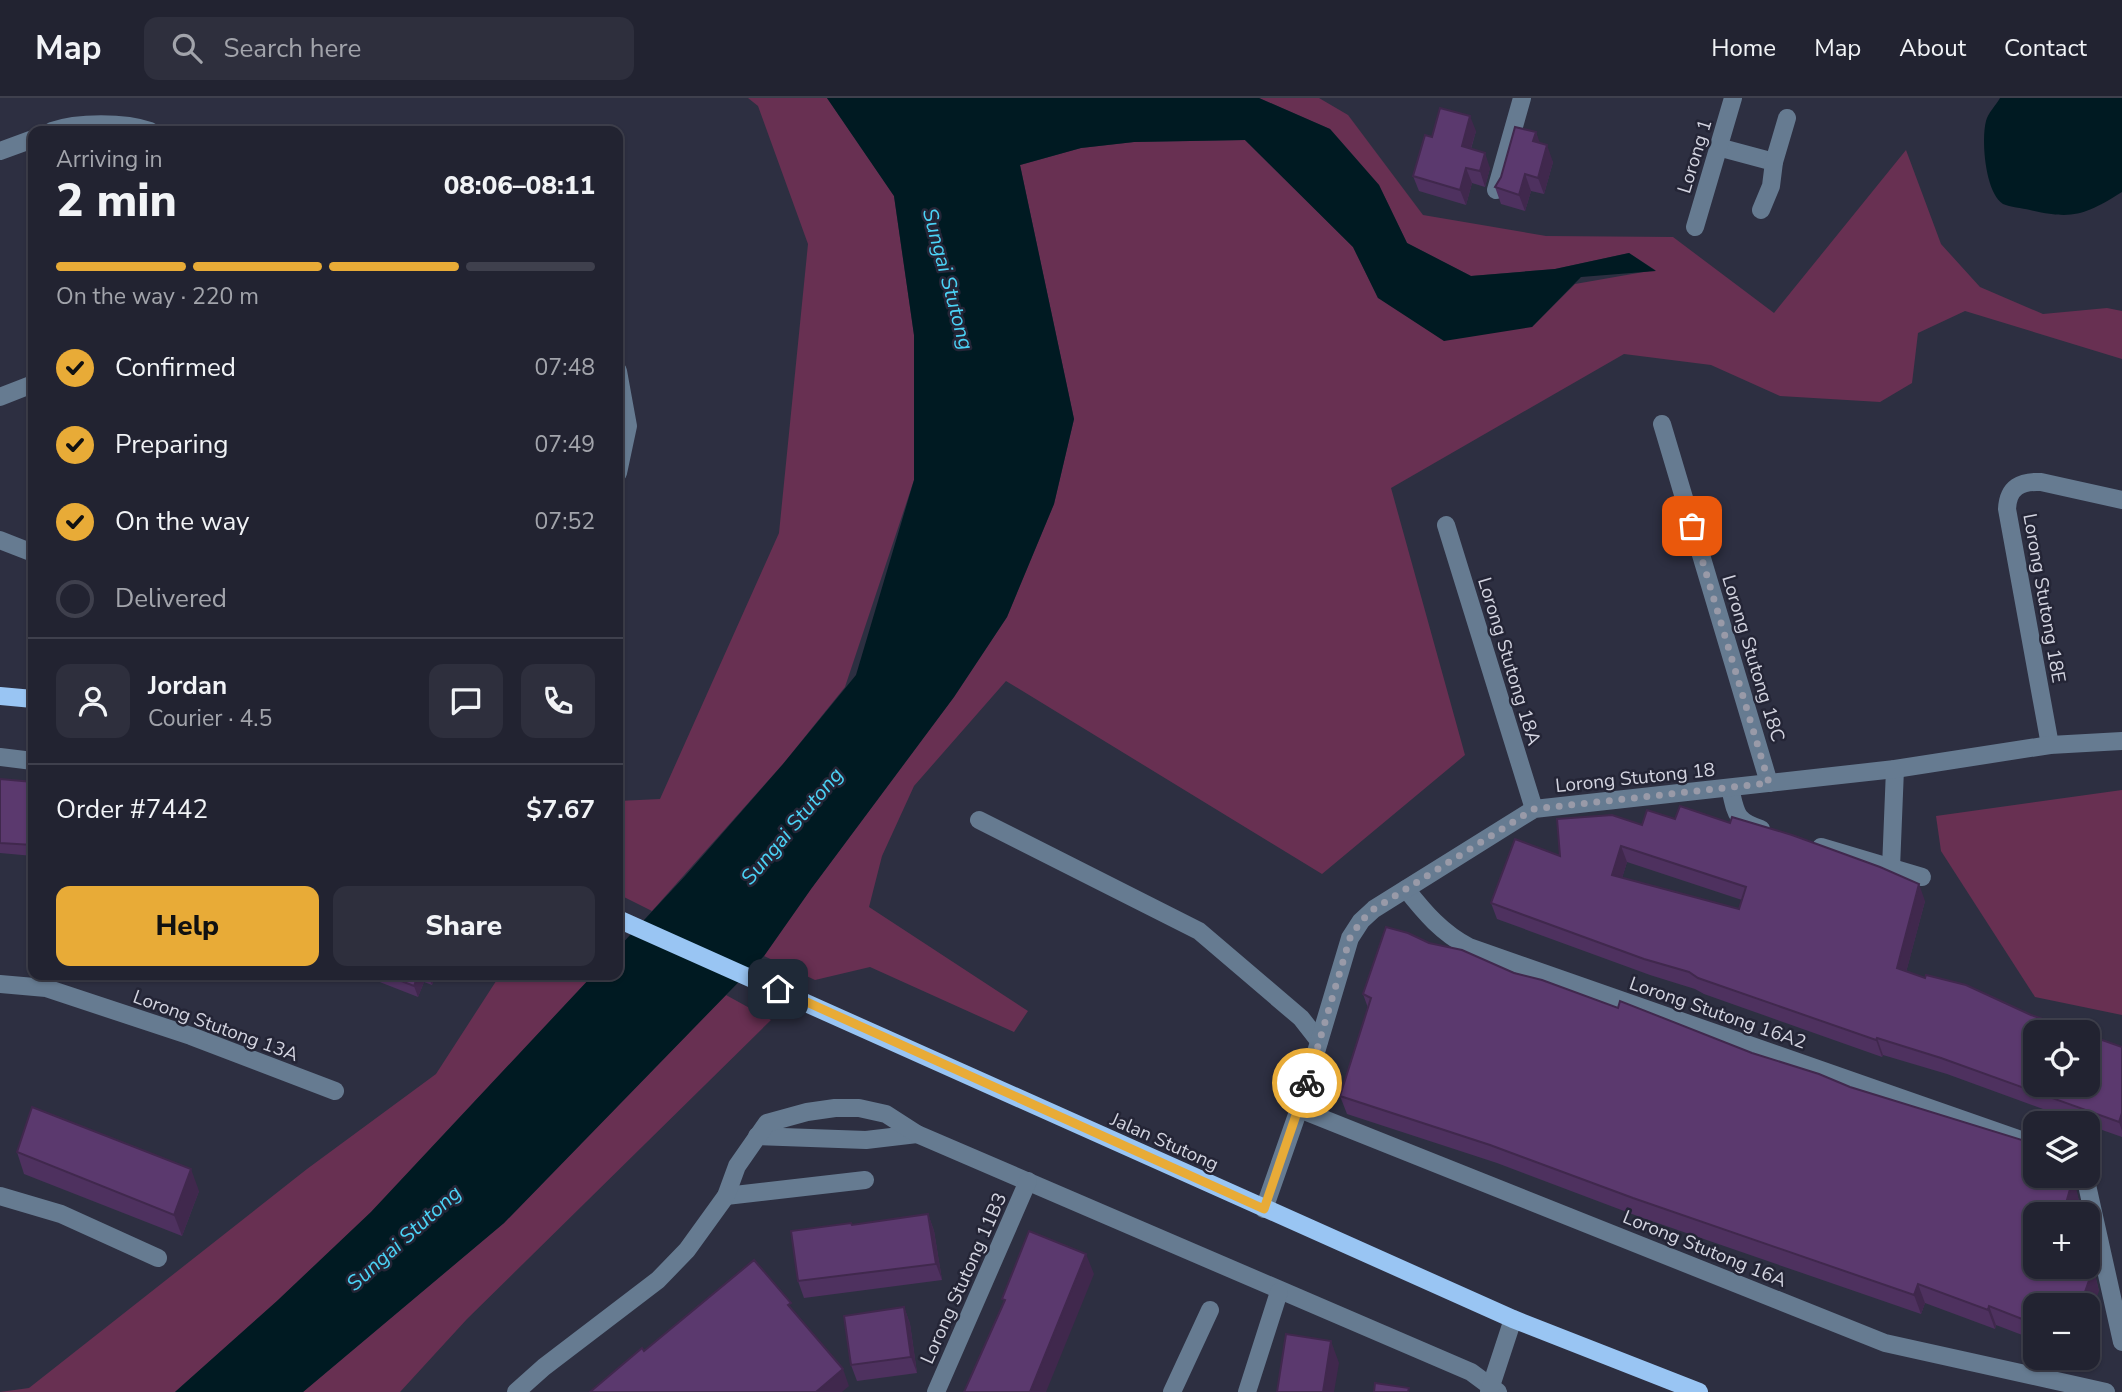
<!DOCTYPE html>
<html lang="en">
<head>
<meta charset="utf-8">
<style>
	body { margin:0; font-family:"Nunito Sans",sans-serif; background:#2e2f3d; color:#f1f3f6; height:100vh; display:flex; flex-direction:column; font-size:26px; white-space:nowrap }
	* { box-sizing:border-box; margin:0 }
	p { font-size:23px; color:#a2a4ab }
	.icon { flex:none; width:38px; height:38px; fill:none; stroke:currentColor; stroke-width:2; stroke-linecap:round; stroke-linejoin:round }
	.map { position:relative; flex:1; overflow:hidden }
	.drawer { position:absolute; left:28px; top:28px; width:595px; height:854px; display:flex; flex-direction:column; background:#222331; border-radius:14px; box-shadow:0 2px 5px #0004,0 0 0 2px #3f404d }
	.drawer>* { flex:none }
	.buttons { position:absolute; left:2023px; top:922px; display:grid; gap:14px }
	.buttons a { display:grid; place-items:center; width:77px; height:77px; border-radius:14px; background:#222331; box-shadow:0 2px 5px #0004,0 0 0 2px #3f404d; font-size:35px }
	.pin { position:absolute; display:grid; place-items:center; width:60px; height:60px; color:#fff; margin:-30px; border-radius:14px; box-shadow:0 4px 10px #0006 }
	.courier { position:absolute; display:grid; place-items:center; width:70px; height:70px; margin:-35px; border:5px solid #e8ab37; border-radius:50%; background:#fff; color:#222; box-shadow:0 2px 9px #0007 }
	.headline em { font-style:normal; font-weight:800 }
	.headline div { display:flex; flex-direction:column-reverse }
	.headline { display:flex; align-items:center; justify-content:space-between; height:119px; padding:0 28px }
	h1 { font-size:46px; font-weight:800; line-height:52px }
	.bar { display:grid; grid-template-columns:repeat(4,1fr); gap:10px 7px; align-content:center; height:84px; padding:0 28px }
	.bar i { height:9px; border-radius:5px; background:#3f404d }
	.bar .selected { background:#e8ab37 }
	.bar p { grid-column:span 4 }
	.line { display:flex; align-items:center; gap:18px; padding:0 28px; border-top:2px solid #3f404d }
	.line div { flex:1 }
	.round { display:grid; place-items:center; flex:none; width:74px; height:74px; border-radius:14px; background:#2e2f3d }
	ol { padding:0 28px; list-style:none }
	li { display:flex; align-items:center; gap:21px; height:77px }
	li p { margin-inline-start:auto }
	li .icon { padding:7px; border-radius:50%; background:#e8ab37; color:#111; stroke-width:4 }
	li:last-child { color:#a2a4ab }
	li i { width:38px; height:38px; border:4px solid #3f404d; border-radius:50% }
	.cta { display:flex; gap:14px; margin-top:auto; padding:14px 28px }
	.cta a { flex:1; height:80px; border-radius:14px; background:#e8ab37; color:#111; font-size:28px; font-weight:800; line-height:80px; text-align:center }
	.cta a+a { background:#2e2f3d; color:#f1f3f6 }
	header { display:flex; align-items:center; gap:42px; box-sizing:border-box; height:98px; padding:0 35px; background:#222331; border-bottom:2px solid #3f404d }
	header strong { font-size:33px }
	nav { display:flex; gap:38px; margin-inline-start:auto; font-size:24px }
	.search { width:490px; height:63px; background:#2e2f3d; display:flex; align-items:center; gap:18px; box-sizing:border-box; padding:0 24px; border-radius:14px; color:#a2a4ab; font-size:26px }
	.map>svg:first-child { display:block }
</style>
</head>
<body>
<header>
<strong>Map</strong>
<div class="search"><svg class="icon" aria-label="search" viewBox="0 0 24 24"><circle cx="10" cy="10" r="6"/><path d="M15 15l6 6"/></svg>Search here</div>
<nav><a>Home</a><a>Map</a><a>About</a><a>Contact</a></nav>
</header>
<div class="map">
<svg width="2122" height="1294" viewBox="0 0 2122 1294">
	<rect width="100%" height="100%" fill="#2d2f41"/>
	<g fill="#683052">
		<path d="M748,0h79l67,98 20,139v145l-69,207 -62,77 -131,147 -34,-17v-93l42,-2 119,-266 29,-289 -50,-138z"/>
		<path d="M1259,0h60l29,17 75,100 123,21 127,1 101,76 132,-163 35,94 39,43 63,27 64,-6 15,3v48l-157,-48 -47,22 -6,50 -32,19 -100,-6 -69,-31 -87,-11 -233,134 74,267 -143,119 -316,-193 -92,105 -32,70 -13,51 159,104 -14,21 -144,-65 -55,13 -51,-24 47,-67 143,-192 53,-80 47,-113 20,-85 -54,-254 61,-17 53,-6 111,-2 108,107 25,51 154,29 43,-43 80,-14 -26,-17 -74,16 -84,7 -64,-33 -28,-58 -49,-56z"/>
		<path d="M2122,692v225l-87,-18 -94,-146 -5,-35z"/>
		<path d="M500,877h93l-222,237 -94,89 -102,91h-175l29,-4 278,-219 129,-95z"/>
		<path d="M726,897l45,25 -304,299 -67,73h-97l201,-169z"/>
	</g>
	<g fill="#001a22">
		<path d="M827,0h432l71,31 49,56 28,58 64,33 84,-7 74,-16 27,18 -75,6 -49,50 -88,14 -66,-43 -25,-51 -108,-107 -111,2 -53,6 -61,17 54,254 -20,85 -47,113 -53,80 -143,192 -47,67 -260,267 -201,169h-128l102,-91 94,-89 222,-237h25v-27l67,-72 98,-112 73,-89 58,-195v-145l-20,-139z"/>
		<path d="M2000,0h122v94c-37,23 -49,28 -92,18 -8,-2 -20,-3 -27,-6 -18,-11 -22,-65 -17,-83 2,-8 10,-16 14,-23z"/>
	</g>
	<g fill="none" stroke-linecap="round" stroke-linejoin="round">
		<g stroke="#667b91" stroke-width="18">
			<path d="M52,33c25,-9 73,-9 98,0"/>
			<path d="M1718,49l56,15"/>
			<path d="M0,53l33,-12"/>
			<path d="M1496,92l26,-92"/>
			<path d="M1761,112l10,-24 3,-24 13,-44"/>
			<path d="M1695,129l38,-129"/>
			<path d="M618,273l10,55 -10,47"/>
			<path d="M0,299l33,-13"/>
			<path d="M1662,326l107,359"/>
			<path d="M1446,427l88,284"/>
			<path d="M0,442l33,13"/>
			<path d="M2050,647l-43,-236c1,-22 14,-28 34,-27l81,18"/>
			<path d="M0,659l33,4"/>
			<path d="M1730,690c6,25 5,33 31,41"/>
			<path d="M979,722l220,111 102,87 18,23"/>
			<path d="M1821,749l101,30"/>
			<path d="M1891,770l4,-99"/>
			<path d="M1406,791c19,24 36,44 63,58l566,198"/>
			<path d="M0,886l46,4 145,48 144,55"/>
			<path d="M1299,1011l586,234 221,49"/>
			<path d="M757,1038l109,4 51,-6"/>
			<path d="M2085,1078l37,166"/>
			<path d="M0,1098l61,18 97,44"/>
			<path d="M726,1098l139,-16"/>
			<path d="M1264,1111l35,-100 51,-171 11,-17 13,-12 160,-100 361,-40 155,-24 72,-4"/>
			<path d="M516,1294l28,-25 114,-87 29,-30 39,-54 11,-30 30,-43 40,-11 28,-4h24l27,6 31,20 554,238 27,20"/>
			<path d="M936,1294l92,-211"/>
			<path d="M1172,1294l38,-82"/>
			<path d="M1247,1294l32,-100"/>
			<path d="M1489,1294l24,-73"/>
		</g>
		<g stroke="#99c5f3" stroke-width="18">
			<path d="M0,598l33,3"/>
			<path d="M618,821l895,400 186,73"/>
		</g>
	</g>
	<g fill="#4e315f" fill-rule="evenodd">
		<path d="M1476,33l-5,18 19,19 -5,19 -13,-4 -6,22 -47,-14 -6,-15 19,-39z"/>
		<path d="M1536,34l3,11 14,19 -9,32 -13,-3 -6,20 -24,-7 -6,-17z"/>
		<path d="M0,681l33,3v74l-33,-3z"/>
		<path d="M1642,727l283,76 -19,71 216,75v90l-34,-12v-1h-4l-137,-50 -64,-19 -1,2 -178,-63 -9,-5 -45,-14 -153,-56 -6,-16 69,-47zM1627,764l115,38 -3,9 -117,-31z"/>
		<path d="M1429,845l85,30 521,203h37l7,25 -4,13h-40v53l54,-11 6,19 4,16 -64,15v34l-39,-15 -1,4 -70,-26 -4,11 -281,-97 -143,-54 -150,-49 -7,-18 28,-88 -5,-14z"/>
		<path d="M371,877h65l-4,10 -8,-3 -6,15 -46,-18z"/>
		<path d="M17,1054l182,39 -17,45 -158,-62z"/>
		<path d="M928,1116l6,17 8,49 -138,18 -6,-17 54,-56z"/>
		<path d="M904,1209l6,17 7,49 -60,8 -6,-16z"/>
	</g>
	<g fill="#40284d">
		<path d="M1470,18l6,15 -9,30 -5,-15z"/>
		<path d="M1536,34l6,17 -9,-8z"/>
		<path d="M1547,47l6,17 -9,32 -6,-16z"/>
		<path d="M1485,55l5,15 -5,19 -5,-16z"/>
		<path d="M1466,70l6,15 -6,22 -6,-15z"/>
		<path d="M1525,76l6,17 -6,20 -6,-16z"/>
		<path d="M1621,748l6,16 -9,29 -6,-16z"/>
		<path d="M1919,786l6,17 -22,83 -6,-16z"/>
		<path d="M418,877h3l3,7 -6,15 -4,-11z"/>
		<path d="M428,877h8l-4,10z"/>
		<path d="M1877,940l6,17 -1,2 -6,-17z"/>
		<path d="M2122,1015v18l-3,-9z"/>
		<path d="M191,1071l8,22 -17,45 -8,-21z"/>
		<path d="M2071,1078h1l3,7 4,18 -4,13h-12z"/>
		<path d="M928,1116l6,17 8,49 -6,-16z"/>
		<path d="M1086,1156l8,20 -48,118h-16z"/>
		<path d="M2089,1158l6,19 4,16 -11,29v-14h-8z"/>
		<path d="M1918,1186l7,19 -4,11 -7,-19z"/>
		<path d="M1989,1208l7,19 -1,4 -7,-19z"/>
		<path d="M904,1209l6,17 7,49 -6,-16z"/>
		<path d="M1331,1243l8,22 -5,29h-11z"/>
		<path d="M843,1271l6,17 -7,6h-26z"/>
	</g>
	<g fill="#5b396e" stroke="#40284d" stroke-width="2" fill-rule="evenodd">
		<path d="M1440,10l30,8 -8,30 23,7 -5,18 -14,-3 -6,22 -47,-14 12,-41 7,2z"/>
		<path d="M1515,29l21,5 -3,9 14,4 -9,33 -13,-4 -6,21 -24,-8 6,-10z"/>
		<path d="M0,681l33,3v63l-33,-2z"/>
		<path d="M1680,708l50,17 2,-6 60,18 88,32 39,17 -22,84 28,10 1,-3 40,10 65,30 50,17h-46v53h53v-50l34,12v66l-3,9 -178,-64 -64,-20 -1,2 -178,-62 -9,-6 -45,-13 -153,-56 24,-64 45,17 -3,-37 55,-4 30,10 5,-15 28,9zM1621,748l125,41 -7,22 -127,-34z"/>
		<path d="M1386,829l22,6 21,10 33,7 52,23 28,7 76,28 2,-7 132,52 67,21 31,13 185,57v32h36l1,6 -9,32h-28v53h53l1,-11 3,16 -12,34h-45v18l-46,-18 -1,4 -70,-26 -4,11 -281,-97 -143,-53 -150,-49 31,-98 -8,-4z"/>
		<path d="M386,877h32l-4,11z"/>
		<path d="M32,1009l159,62 -17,46 -157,-63z"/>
		<path d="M928,1116l8,50 -138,17 -7,-50 60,-8 1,2z"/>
		<path d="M1029,1133l57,23 -56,138h-66l41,-92 -3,-1z"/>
		<path d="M754,1162l37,43 -3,2 55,64 -27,23h-226l52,-44 2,3z"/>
		<path d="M904,1209l7,50 -60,8 -7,-49z"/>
		<path d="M1286,1236l45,7 -8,51h-46z"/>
		<path d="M1375,1285l34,5 -1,4h-34z"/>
	</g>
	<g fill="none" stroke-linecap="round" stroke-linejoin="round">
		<path stroke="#999aa8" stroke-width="7" stroke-dasharray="0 12.6" d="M1307,985l43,-145 11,-17 13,-12 160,-100 235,-26 -77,-257"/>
		<path stroke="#e8ab37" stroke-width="9" d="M778,891l486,220 43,-126"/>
	</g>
	<g text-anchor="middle" stroke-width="5" stroke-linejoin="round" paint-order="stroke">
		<g font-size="19" fill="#d3d4e0" stroke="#242536">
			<text transform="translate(1694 58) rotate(-73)" y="7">Lorong 1</text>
			<text transform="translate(2045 500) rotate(80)" y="7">Lorong Stutong 18E</text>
			<text transform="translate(1754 560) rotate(73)" y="7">Lorong Stutong 18C</text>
			<text transform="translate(1510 563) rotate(73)" y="7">Lorong Stutong 18A</text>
			<text transform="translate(1635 679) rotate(-6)" y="7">Lorong Stutong 18</text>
			<text transform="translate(1718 914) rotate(19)" y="7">Lorong Stutong 16A2</text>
			<text transform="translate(216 927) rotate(20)" y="7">Lorong Stutong 13A</text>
			<text transform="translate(1165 1043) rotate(24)" y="7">Jalan Stutong</text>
			<text transform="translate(1705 1150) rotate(22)" y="7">Lorong Stutong 16A</text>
			<text transform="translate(963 1180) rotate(-66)" y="7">Lorong Stutong 11B3</text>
		</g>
		<g font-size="21" font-style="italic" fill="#4bd3f6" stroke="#242536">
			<text transform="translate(948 181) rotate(75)" y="7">Sungai Stutong</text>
			<text transform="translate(792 728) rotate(-50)" y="7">Sungai Stutong</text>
			<text transform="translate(404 1140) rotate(-42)" y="7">Sungai Stutong</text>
		</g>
	</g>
</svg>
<div class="buttons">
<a><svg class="icon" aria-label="locate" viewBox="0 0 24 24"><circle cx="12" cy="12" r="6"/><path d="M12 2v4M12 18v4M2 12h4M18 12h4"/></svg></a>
<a><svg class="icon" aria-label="layers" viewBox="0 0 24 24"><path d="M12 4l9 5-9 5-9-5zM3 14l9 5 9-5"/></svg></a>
<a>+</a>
<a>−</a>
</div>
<div class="pin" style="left:1692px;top:428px;background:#ea580c"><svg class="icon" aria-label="bag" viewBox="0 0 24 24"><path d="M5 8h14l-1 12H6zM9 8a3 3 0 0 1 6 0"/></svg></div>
<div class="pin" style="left:778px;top:891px;background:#1f2937"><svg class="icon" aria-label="home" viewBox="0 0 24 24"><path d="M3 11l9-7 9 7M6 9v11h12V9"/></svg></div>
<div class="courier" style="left:1307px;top:985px"><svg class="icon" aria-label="bike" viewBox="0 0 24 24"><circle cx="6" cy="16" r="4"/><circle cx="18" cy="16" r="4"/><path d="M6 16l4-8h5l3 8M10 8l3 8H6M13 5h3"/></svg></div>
<section class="drawer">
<div class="headline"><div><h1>2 min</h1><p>Arriving in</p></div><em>08:06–08:11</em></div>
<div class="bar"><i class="selected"></i><i class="selected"></i><i class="selected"></i><i></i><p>On the way · 220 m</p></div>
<ol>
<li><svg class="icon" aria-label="check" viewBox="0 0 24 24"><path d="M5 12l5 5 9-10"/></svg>Confirmed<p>07:48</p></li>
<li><svg class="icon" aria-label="check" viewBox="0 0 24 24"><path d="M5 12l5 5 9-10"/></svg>Preparing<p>07:49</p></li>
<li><svg class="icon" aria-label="check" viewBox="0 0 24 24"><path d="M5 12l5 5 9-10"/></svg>On the way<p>07:52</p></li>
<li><i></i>Delivered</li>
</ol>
<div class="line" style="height:126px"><a class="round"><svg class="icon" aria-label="person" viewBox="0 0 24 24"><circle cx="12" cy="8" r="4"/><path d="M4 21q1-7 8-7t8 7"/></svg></a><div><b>Jordan</b><p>Courier · 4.5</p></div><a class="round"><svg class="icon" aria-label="chat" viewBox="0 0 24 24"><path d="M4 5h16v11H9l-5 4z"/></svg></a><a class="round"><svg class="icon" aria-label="phone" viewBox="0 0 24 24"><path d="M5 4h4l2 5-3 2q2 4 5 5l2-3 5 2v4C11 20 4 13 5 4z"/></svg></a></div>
<div class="line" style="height:91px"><div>Order #7442</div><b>$7.67</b></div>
<div class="cta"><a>Help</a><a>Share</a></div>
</section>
</div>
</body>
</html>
